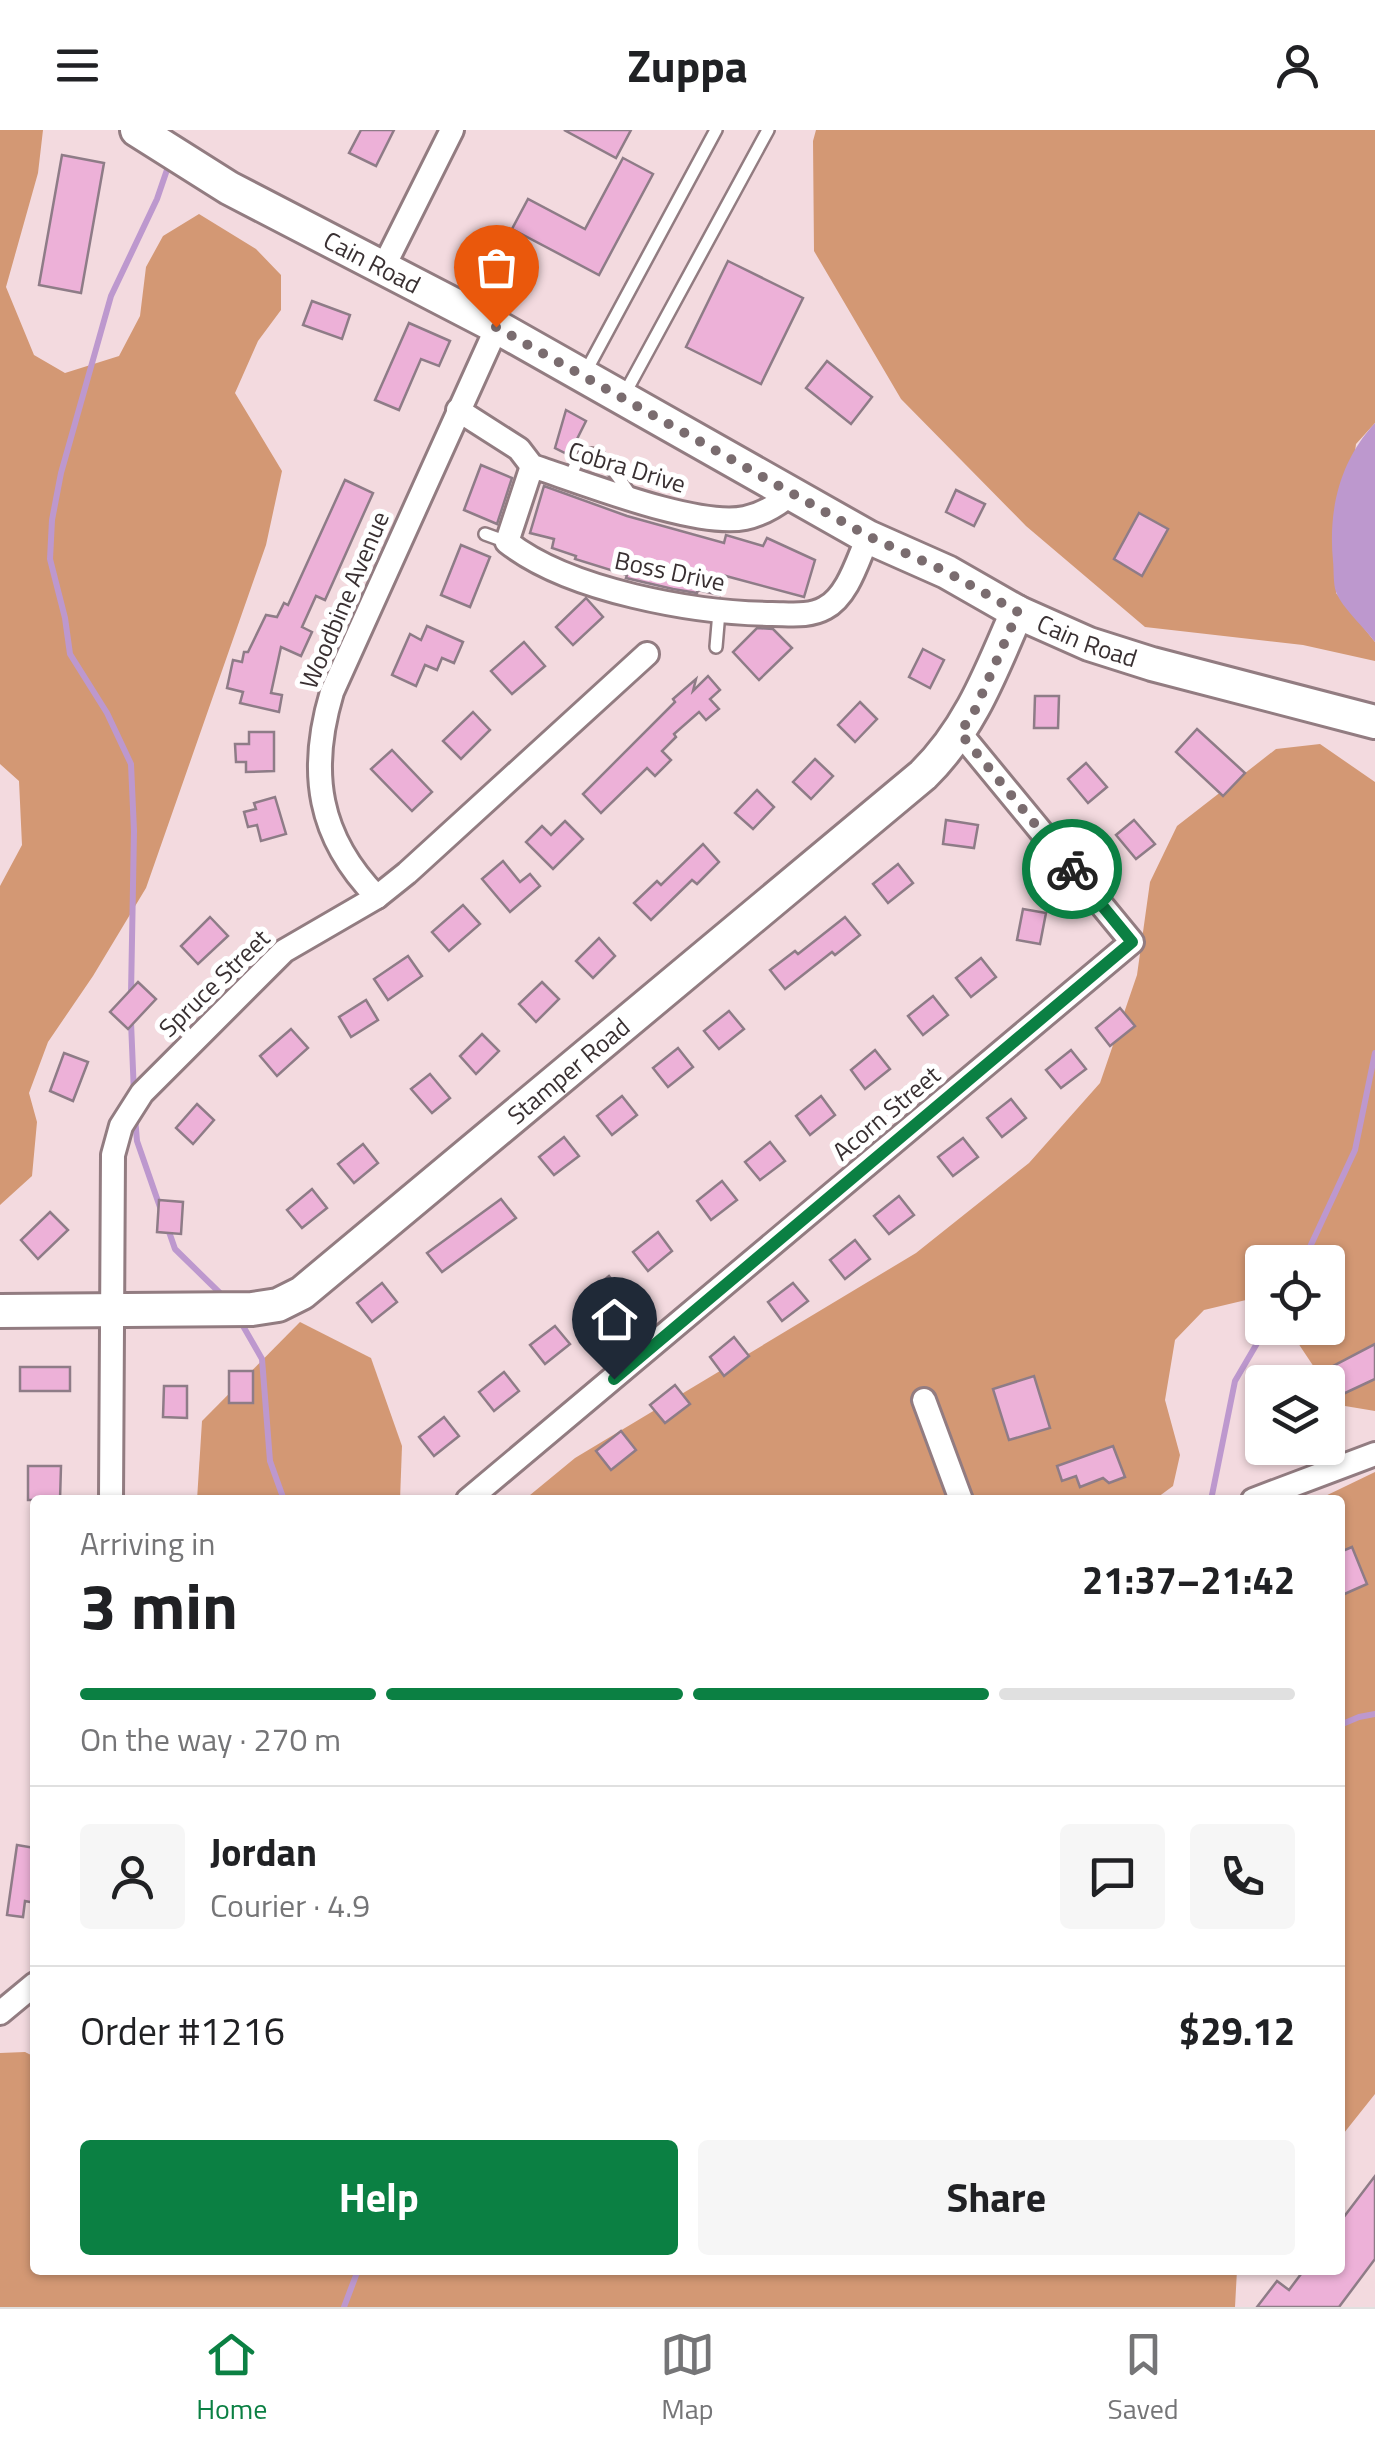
<!DOCTYPE html>
<html lang="en">
<head>
<meta charset="utf-8">
<style>
	body { margin:0; font-family:"Titillium Web",sans-serif; background:#f6f6f6; color:#202124; height:100vh; display:flex; flex-direction:column; font-size:38px; white-space:nowrap }
	* { box-sizing:border-box; margin:0 }
	p { font-size:32px; color:#757577 }
	.icon { flex:none; width:55px; height:55px; fill:none; stroke:currentColor; stroke-width:2; stroke-linecap:round; stroke-linejoin:round }
	.map { position:relative; flex:1; overflow:hidden }
	.details { position:absolute; left:30px; top:1365px; width:1315px; height:780px; display:flex; flex-direction:column; background:#fff; border-radius:10px; box-shadow:0 2px 8px #0004 }
	.details>* { flex:none }
	.tools { position:absolute; left:1245px; top:1115px; display:grid; gap:20px }
	.tools a { display:grid; place-items:center; width:100px; height:100px; border-radius:10px; background:#fff; box-shadow:0 2px 8px #0004; font-size:50px }
	.pin { position:absolute; display:grid; place-items:center; width:85px; height:85px; color:#fff; margin:-102px -42px; border-radius:50% 50% 50% 0; rotate:-45deg; box-shadow:0 0 10px #0007 }
	.pin .icon { rotate:45deg }
	.courier { position:absolute; display:grid; place-items:center; width:100px; height:100px; margin:-50px; border:8px solid #0b8043; border-radius:50%; background:#fff; color:#222; box-shadow:0 2px 12px #0007 }
	.overview em { font-style:normal; font-weight:700 }
	.overview div { display:flex; flex-direction:column-reverse }
	.overview { display:flex; align-items:center; justify-content:space-between; height:170px; padding:0 50px }
	h1 { font-size:65px; font-weight:700; line-height:75px }
	.bar { display:grid; grid-template-columns:repeat(4,1fr); gap:15px 10px; align-content:center; height:120px; padding:0 50px }
	.bar i { height:12px; border-radius:8px; background:#e0e0e0 }
	.bar .current { background:#0b8043 }
	.bar p { grid-column:span 4 }
	.line { display:flex; align-items:center; gap:25px; padding:0 50px; border-top:2px solid #e0e0e0 }
	.line div { flex:1 }
	.round { display:grid; place-items:center; flex:none; width:105px; height:105px; border-radius:10px; background:#f6f6f6 }
	.action { display:flex; gap:20px; margin-top:auto; padding:20px 50px }
	.action a { flex:1; height:115px; border-radius:10px; background:#0b8043; color:#fff; font-size:40px; font-weight:700; line-height:115px; text-align:center }
	.action a+a { background:#f6f6f6; color:#202124 }
	header { display:flex; justify-content:space-between; align-items:center; height:130px; padding:0 50px; background:#fff; font-size:45px; font-weight:700 }
	.menu { display:flex; justify-content:space-around; align-items:center; height:140px; border-top:2px solid #e0e0e0; background:#fff; font-size:28px; color:#757577 }
	.menu a { display:grid; justify-items:center; gap:5px }
	.menu .current { color:#0b8043 }
	.map>svg:first-child { display:block }
</style>
</head>
<body>
<header><svg class="icon" aria-label="menu" viewBox="0 0 24 24"><path d="M4 6h16M4 12h16M4 18h16"/></svg>Zuppa<svg class="icon" aria-label="person" viewBox="0 0 24 24"><circle cx="12" cy="8" r="4"/><path d="M4 21q1-7 8-7t8 7"/></svg></header>
<div class="map">
<svg width="1375" height="2177" viewBox="0 0 1375 2177">
	<rect width="100%" height="100%" fill="#f3dadf"/>
	<g fill="#d39874">
		<path d="M0,0h43l-5,43 -32,114 28,68 31,18 54,-17 21,-40 6,-49 17,-31 36,-22 57,35 25,26v35l-23,31 -23,52 47,78 -16,74 -120,343 -53,88 -45,66 -19,51 8,29 -5,54 -32,29v-319l22,-41 -3,-64 -19,-17z"/>
		<path d="M816,0h559v293l-19,21 -20,149 39,49v19l-72,-16 -158,-18 -119,-101 -125,-127 -87,-148 -1,-110z"/>
		<path d="M1320,614l55,38v629l-36,-6 -11,-23h-4l-36,-54h40v-66h-66v48l-16,-10 -42,10 -29,30 -10,60 15,55 -7,31 -19,14h-630l51,-42 341,-205 113,-90 71,-80 37,-108 13,-93 27,-56 99,-77z"/>
		<path d="M300,1192l71,36 31,88 -2,54h-203l5,-79z"/>
		<path d="M1375,1342v622l-35,44v-638h-23z"/>
		<path d="M25,1922l10,5v213h1202l-2,37h-1235v-254z"/>
	</g>
	<path fill="#bd98ce" d="M1375,293v219c-11,-15 -32,-33 -39,-50 -3,-9 -2,-22 -3,-31 -5,-52 7,-100 42,-138z"/>
	<g fill="none" stroke-linecap="round" stroke-linejoin="round">
		<g stroke="#bd98ce" stroke-width="6">
			<path d="M131,864l3,-163 -3,-67 -24,-51 -37,-59 -5,-36 -15,-59 2,-39 9,-47 50,-177 46,-97 13,-38"/>
			<path d="M131,892l3,72"/>
			<path d="M135,987l2,24 24,69"/>
			<path d="M167,1096l8,23 49,48"/>
			<path d="M1303,1132l52,-112 20,-97"/>
			<path d="M239,1189l23,40 8,102 14,39"/>
			<path d="M1211,1370l24,-119 31,-53"/>
			<path d="M1340,1595l19,-8 16,-3"/>
			<path d="M344,2177l14,-37"/>
		</g>
	</g>
	<g fill="#edb1d8" stroke="#8e7c87" stroke-width="2.5">
		<path d="M361,0h33l-18,36 -27,-13z"/>
		<path d="M564,0h67l-15,28z"/>
		<path d="M62,25l42,8 -23,130 -42,-8z"/>
		<path d="M623,28l30,16 -54,101 -87,-46 16,-30 57,30z"/>
		<path d="M728,131l75,37 -42,86 -75,-37z"/>
		<path d="M312,171l38,14 -8,24 -39,-14z"/>
		<path d="M409,193l41,18 -11,25 -18,-7 -22,51 -24,-10z"/>
		<path d="M827,231l45,36 -21,27 -45,-36z"/>
		<path d="M566,280l20,11 -17,34 -14,-7z"/>
		<path d="M481,335l31,13 -15,46 -33,-14z"/>
		<path d="M345,350l28,13 -48,107 -9,-4 -14,31 10,5 -11,24 -20,-9 -10,46 11,2 -3,17 -39,-9 3,-11 -16,-4 6,-28 9,2 2,-10h4l18,-37 11,2 7,-14 4,2z"/>
		<path d="M544,356l83,30 97,27 2,-8 37,11 4,-8 48,22 -11,37 -82,-22 3,4 -5,16 -22,-5 -1,3 -24,-4 -47,-11 1,-3 -52,-16 1,-3 -24,-8 2,-9 -24,-6z"/>
		<path d="M956,360l29,14 -11,22 -28,-14z"/>
		<path d="M1139,383l29,16 -26,47 -28,-17z"/>
		<path d="M461,415l29,12 -20,50 -29,-12z"/>
		<path d="M586,468l17,19 -30,28 -17,-18z"/>
		<path d="M427,496l36,16 -9,21 -12,-5 -5,12 -12,-5 -9,21 -24,-11 18,-41 11,6z"/>
		<path d="M757,498l16,1 19,19 -33,32 -26,-28z"/>
		<path d="M524,512l21,24 -33,28 -21,-23z"/>
		<path d="M923,519l21,11 -14,28 -21,-11z"/>
		<path d="M708,546l12,14 -10,9 9,10 -13,11 -7,-8 -25,22 2,3 -14,14 9,9 -16,16 -8,-8 -46,45 -18,-19 92,-92 -2,-3 23,-20 -3,12z"/>
		<path d="M1035,566h24l-1,32h-24z"/>
		<path d="M860,572l17,17 -22,23 -17,-17z"/>
		<path d="M473,582l17,18 -29,29 -18,-18z"/>
		<path d="M1197,599l48,44 -22,23 -47,-44z"/>
		<path d="M249,602h25v39l-28,1v-10h-10l-1,-18h14z"/>
		<path d="M392,620l40,42 -20,19 -41,-42z"/>
		<path d="M815,629l18,17 -22,23 -18,-17z"/>
		<path d="M1086,633l21,24 -19,16 -20,-24z"/>
		<path d="M757,660l17,17 -21,22 -18,-16z"/>
		<path d="M275,667l11,37 -25,7 -4,-16 -9,2 -4,-15 12,-3 -2,-6z"/>
		<path d="M946,690l32,5 -4,23 -31,-4z"/>
		<path d="M1134,690l21,24 -19,15 -20,-24z"/>
		<path d="M565,691l18,18 -30,30 -27,-27 16,-16 9,9z"/>
		<path d="M703,714l16,18 -22,22 -5,-4 -41,40 -17,-17 23,-22 4,4z"/>
		<path d="M503,731l17,21 10,-8 10,12 -30,26 -28,-33z"/>
		<path d="M898,734l15,19 -25,20 -15,-19z"/>
		<path d="M463,775l17,19 -31,27 -17,-19z"/>
		<path d="M1023,779l23,4 -6,31 -23,-4z"/>
		<path d="M210,787l18,19 -30,28 -17,-18z"/>
		<path d="M845,787l15,18 -25,20 -3,-3 -47,37 -15,-19 25,-19 3,3z"/>
		<path d="M599,808l16,18 -22,22 -17,-17z"/>
		<path d="M408,826l14,20 -34,24 -14,-21z"/>
		<path d="M981,828l15,19 -25,20 -15,-19z"/>
		<path d="M138,852l18,17 -28,30 -18,-17z"/>
		<path d="M542,852l17,17 -23,23 -17,-18z"/>
		<path d="M933,866l15,19 -25,20 -15,-19z"/>
		<path d="M366,870l12,20 -27,17 -12,-20z"/>
		<path d="M1120,878l15,18 -25,20 -14,-18z"/>
		<path d="M729,881l15,18 -25,20 -15,-18z"/>
		<path d="M291,899l17,19 -31,28 -17,-20z"/>
		<path d="M482,904l17,17 -23,23 -16,-18z"/>
		<path d="M678,918l15,19 -25,20 -15,-19z"/>
		<path d="M875,920l15,19 -25,20 -14,-19z"/>
		<path d="M1071,920l15,19 -25,19 -15,-18z"/>
		<path d="M64,923l24,9 -15,39 -23,-10z"/>
		<path d="M430,944l20,24 -18,15 -21,-24z"/>
		<path d="M622,966l15,19 -25,20 -15,-19z"/>
		<path d="M821,966l14,19 -25,20 -14,-19z"/>
		<path d="M1011,969l15,19 -24,19 -15,-19z"/>
		<path d="M197,974l17,16 -21,24 -17,-16z"/>
		<path d="M564,1007l15,19 -25,19 -15,-18z"/>
		<path d="M963,1008l15,19 -25,19 -15,-19z"/>
		<path d="M770,1012l15,19 -25,19 -15,-18z"/>
		<path d="M363,1014l15,19 -24,20 -16,-19z"/>
		<path d="M722,1051l15,19 -26,20 -14,-19z"/>
		<path d="M312,1059l15,19 -25,20 -15,-18z"/>
		<path d="M899,1066l15,19 -25,19 -15,-18z"/>
		<path d="M501,1069l15,19 -74,54 -15,-19z"/>
		<path d="M159,1070l24,2 -2,32 -24,-2z"/>
		<path d="M50,1082l18,18 -30,29 -17,-19z"/>
		<path d="M658,1102l14,19 -24,20 -15,-19z"/>
		<path d="M855,1110l15,19 -25,20 -15,-19z"/>
		<path d="M609,1146l15,19 -25,20 -15,-19z"/>
		<path d="M382,1153l15,19 -25,20 -15,-19z"/>
		<path d="M793,1153l15,18 -26,20 -14,-19z"/>
		<path d="M555,1196l15,18 -25,20 -15,-19z"/>
		<path d="M734,1207l15,19 -25,20 -14,-19z"/>
		<path d="M1375,1214v35l-32,15 -5,-12h-46v-3l39,-12z"/>
		<rect x="20" y="1237" width="50" height="24"/>
		<rect x="229" y="1241" width="24" height="32"/>
		<path d="M504,1242l15,19 -25,20 -15,-19z"/>
		<path d="M1034,1246l16,52 -41,12 -16,-51z"/>
		<path d="M675,1255l15,19 -25,19 -15,-18z"/>
		<path d="M164,1256h23v32l-24,-1z"/>
		<path d="M444,1287l15,19 -25,20 -15,-19z"/>
		<path d="M621,1301l15,19 -25,20 -15,-19z"/>
		<path d="M1113,1316l12,31 -16,6 -6,-5 -23,9 -4,-11 -14,5 -5,-15z"/>
		<path d="M28,1336h33l-1,34h-32z"/>
		<path d="M1352,1417l15,37 -27,12v-44z"/>
		<path d="M17,1715l18,3v55l-10,-2 -2,16 -16,-2z"/>
		<path d="M1375,2046v83l-36,48h-82l20,-26 12,9 15,-20h36v-48z"/>
	</g>
	<g fill="none" stroke-linecap="round" stroke-linejoin="round">
		<defs>
			<g id="lane">
				<path d="M585,243l131,-243"/>
				<path d="M624,265l144,-265"/>
				<path d="M576,350l-3,-10c18,-40 44,6 57,24"/>
				<path d="M485,404l22,8"/>
				<path d="M716,517l3,-35"/>
			</g>
			<g id="street">
				<path d="M383,138l69,-138"/>
				<path d="M458,280l61,39 13,17c50,16 164,62 213,52 19,-4 33,-13 47,-25"/>
				<path d="M532,336l-25,76c62,49 188,71 265,72 18,0 37,3 53,-6 23,-12 33,-49 43,-71"/>
				<path d="M377,767c-59,-60 -69,-125 -45,-205l165,-365"/>
				<path d="M924,1270l37,100"/>
				<path d="M111,1370l2,-345 8,-29 21,-33 142,-142 93,-54 30,-24 240,-219"/>
				<path d="M468,1370l664,-558 -172,-209"/>
				<path d="M1253,1370l122,-46"/>
				<path d="M0,1883l35,-29"/>
			</g>
			<g id="secondary">
				<path id="s1" d="M137,0l92,58 268,139 371,210 79,35 70,40 72,32 63,20 223,58"/>
				<path id="s2" d="M0,1181l252,-2 26,-4 24,-12 621,-518c47,-46 68,-103 94,-163"/>
			</g>
		</defs>
		<use href="#lane" stroke="#927c81" stroke-width="16"/>
		<use href="#street" stroke="#927c81" stroke-width="28"/>
		<use href="#secondary" stroke="#927c81" stroke-width="38"/>
		<use href="#lane" stroke="#fff" stroke-width="11"/>
		<use href="#street" stroke="#fff" stroke-width="22"/>
		<use href="#secondary" stroke="#fff" stroke-width="32"/>
	</g>
	<g fill="none" stroke-linecap="round" stroke-linejoin="round">
		<path stroke="#7a6c6f" stroke-width="10" stroke-dasharray="0 18" d="M496,197l372,209 79,36 71,40 -43,98 -15,23 112,136"/>
		<path stroke="#0b8043" stroke-width="12" d="M614,1249l518,-437 -60,-73"/>
	</g>
	<g text-anchor="middle" stroke-width="10" stroke-linejoin="round" paint-order="stroke">
		<g font-size="25" fill="#393032" stroke="#fff">
			<text dy="9" stroke="none"><textPath href="#s1" startOffset="270">Cain Road</textPath></text>
			<text transform="translate(627 337) rotate(17)" y="9">Cobra Drive</text>
			<text transform="translate(670 441) rotate(12)" y="9">Boss Drive</text>
			<text transform="translate(344 470) rotate(-67)" y="9">Woodbine Avenue</text>
			<text dy="9" stroke="none"><textPath href="#s1" startOffset="1080">Cain Road</textPath></text>
			<text transform="translate(214 853) rotate(-44)" y="9">Spruce Street</text>
			<text dy="9" stroke="none"><textPath href="#s2" startOffset="652">Stamper Road</textPath></text>
			<text transform="translate(886 983) rotate(-40)" y="9">Acorn Street</text>
		</g>
	</g>
</svg>
<div class="tools">
<a><svg class="icon" aria-label="locate" viewBox="0 0 24 24"><circle cx="12" cy="12" r="6"/><path d="M12 2v4M12 18v4M2 12h4M18 12h4"/></svg></a>
<a><svg class="icon" aria-label="layers" viewBox="0 0 24 24"><path d="M12 4l9 5-9 5-9-5zM3 14l9 5 9-5"/></svg></a>
</div>
<div class="pin" style="left:496px;top:197px;background:#ea580c"><svg class="icon" aria-label="bag" viewBox="0 0 24 24"><path d="M5 8h14l-1 12H6zM9 8a3 3 0 0 1 6 0"/></svg></div>
<div class="pin" style="left:614px;top:1249px;background:#1f2937"><svg class="icon" aria-label="home" viewBox="0 0 24 24"><path d="M3 11l9-7 9 7M6 9v11h12V9"/></svg></div>
<div class="courier" style="left:1072px;top:739px"><svg class="icon" aria-label="bike" viewBox="0 0 24 24"><circle cx="6" cy="16" r="4"/><circle cx="18" cy="16" r="4"/><path d="M6 16l4-8h5l3 8M10 8l3 8H6M13 5h3"/></svg></div>
<section class="details">
<div class="overview"><div><h1>3 min</h1><p>Arriving in</p></div><em>21:37–21:42</em></div>
<div class="bar"><i class="current"></i><i class="current"></i><i class="current"></i><i></i><p>On the way · 270 m</p></div>
<div class="line" style="height:180px"><a class="round"><svg class="icon" aria-label="person" viewBox="0 0 24 24"><circle cx="12" cy="8" r="4"/><path d="M4 21q1-7 8-7t8 7"/></svg></a><div><b>Jordan</b><p>Courier · 4.9</p></div><a class="round"><svg class="icon" aria-label="chat" viewBox="0 0 24 24"><path d="M4 5h16v11H9l-5 4z"/></svg></a><a class="round"><svg class="icon" aria-label="phone" viewBox="0 0 24 24"><path d="M5 4h4l2 5-3 2q2 4 5 5l2-3 5 2v4C11 20 4 13 5 4z"/></svg></a></div>
<div class="line" style="height:130px"><div>Order #1216</div><b>$29.12</b></div>
<div class="action"><a>Help</a><a>Share</a></div>
</section>
</div>
<nav class="menu">
<a class="current"><svg class="icon" aria-label="home" viewBox="0 0 24 24"><path d="M3 11l9-7 9 7M6 9v11h12V9"/></svg>Home</a>
<a><svg class="icon" aria-label="map" viewBox="0 0 24 24"><path d="M3 6l6-2 6 2 6-2v14l-6 2-6-2-6 2zM9 4v14M15 6v14"/></svg>Map</a>
<a><svg class="icon" aria-label="saved" viewBox="0 0 24 24"><path d="M7 4h10v16l-5-4-5 4z"/></svg>Saved</a>
</nav>
</body>
</html>
